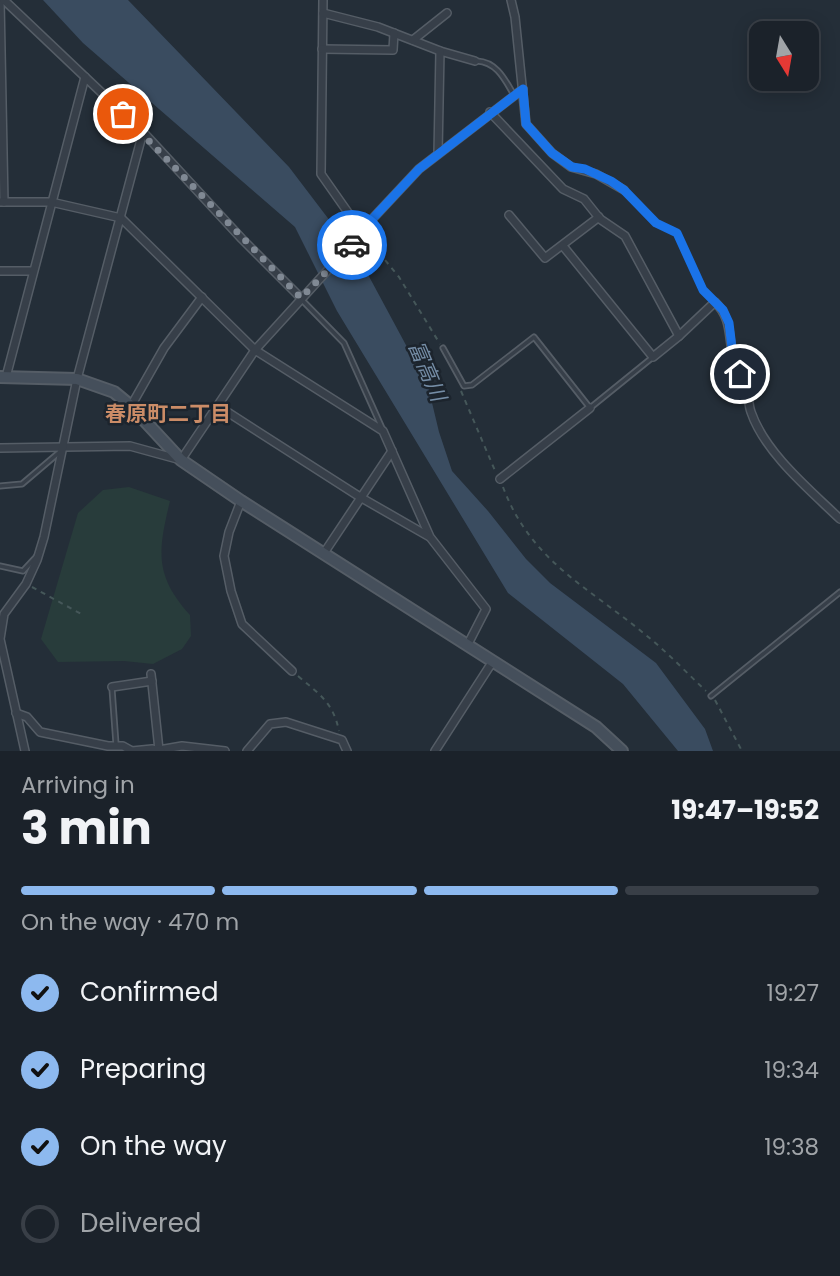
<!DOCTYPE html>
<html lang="en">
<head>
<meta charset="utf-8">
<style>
	body { margin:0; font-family:Poppins,"Noto Sans JP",sans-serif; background:#282f36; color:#f1f3f6; height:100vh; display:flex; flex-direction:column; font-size:26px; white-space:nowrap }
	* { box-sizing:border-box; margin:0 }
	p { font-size:23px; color:#a0a4a8 }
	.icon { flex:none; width:38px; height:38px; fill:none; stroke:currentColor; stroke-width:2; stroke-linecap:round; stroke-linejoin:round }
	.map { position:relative; height:751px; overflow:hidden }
	.side { display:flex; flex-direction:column; background:#1b222a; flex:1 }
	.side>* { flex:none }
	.needle { width:46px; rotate:169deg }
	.fabs { position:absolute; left:749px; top:21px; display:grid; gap:14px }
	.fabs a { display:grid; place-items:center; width:70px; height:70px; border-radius:14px; background:#1b222a; box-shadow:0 4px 18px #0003,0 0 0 2px #393f47; font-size:35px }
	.pin { position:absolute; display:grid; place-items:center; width:60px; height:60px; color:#fff; margin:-30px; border:4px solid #fff; border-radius:50%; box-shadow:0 2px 7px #0007 }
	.courier { position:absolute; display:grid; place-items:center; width:70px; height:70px; margin:-35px; border:5px solid #1a73e8; border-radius:50%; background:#fff; color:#222; box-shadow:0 2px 9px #0007 }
	.summary em { font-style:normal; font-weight:700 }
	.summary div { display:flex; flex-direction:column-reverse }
	.summary { display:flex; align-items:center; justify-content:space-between; height:119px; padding:0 21px }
	h1 { font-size:46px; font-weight:700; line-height:52px }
	.bar { display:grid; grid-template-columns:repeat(4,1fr); gap:10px 7px; align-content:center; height:84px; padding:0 21px }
	.bar i { height:9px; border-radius:5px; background:#393f47 }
	.bar .on { background:#8db9ef }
	.bar p { grid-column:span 4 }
	ol { padding:0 21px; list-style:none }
	li { display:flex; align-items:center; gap:21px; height:77px }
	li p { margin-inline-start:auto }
	li .icon { padding:7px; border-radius:50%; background:#8db9ef; color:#111; stroke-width:4 }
	li:last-child { color:#a0a4a8 }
	li i { width:38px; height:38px; border:4px solid #393f47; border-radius:50% }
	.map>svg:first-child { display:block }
</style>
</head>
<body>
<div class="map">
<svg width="840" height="751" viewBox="0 0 840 751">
	<rect width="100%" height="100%" fill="#242e38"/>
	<path fill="#283c3b" d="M129,487l41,14c-12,50 -16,74 20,114l1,21 -9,13 -29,15 -29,-3 -66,1 -17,-23 37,-126 25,-23z"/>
	<path fill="#3a4c60" d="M43,0h85l161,167 54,71 22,31 63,117 11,46 13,39 36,40 38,48 24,24 106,80 49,66 8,22h-35l-55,-67 -115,-91 -171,-282 -42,-84 -212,-184z"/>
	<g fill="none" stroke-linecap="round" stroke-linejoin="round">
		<defs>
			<g id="lane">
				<path d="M477,61c20,1 28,19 37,34"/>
				<path d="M625,191l31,32 21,10 26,57 12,12"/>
				<path d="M302,300l42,43 38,85"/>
				<path d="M443,348l21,38 8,-1 62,-48 56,71 63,-51"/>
				<path d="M0,486l22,-2 40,-34"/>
				<path d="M0,566l23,5 14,-15"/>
				<path d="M112,689l4,55"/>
				<path d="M711,696l129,-104"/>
			</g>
			<g id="street">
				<path d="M0,0l4,202"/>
				<path d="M4,0l139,132 99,107 59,59"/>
				<path d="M323,0l-2,174 40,57"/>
				<path d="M511,0l4,17 11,107 26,29 19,14 25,7 28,16"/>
				<path d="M323,13l55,14 62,24 35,10"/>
				<path d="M413,40l34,-27"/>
				<path d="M322,49l71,1 1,-17"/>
				<path d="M490,112l73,77 21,10 16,20 25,17 54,100"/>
				<path d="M438,154l2,-103"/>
				<path d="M0,202h51l70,16 134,132 128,81 47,106 56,72 -18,35"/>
				<path d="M509,215l36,43 54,-41"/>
				<path d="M563,246l90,111 26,-21 36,-34c17,17 13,33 18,54 3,11 10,20 13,30 3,8 2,18 5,26 14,41 59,78 89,107"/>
				<path d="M0,271h33"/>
				<path d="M6,377l79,-300"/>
				<path d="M131,406l33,-58 38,-51"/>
				<path d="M218,406l142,91 68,39"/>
				<path d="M0,448l130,-2 51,14 74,-110 102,-112 4,-7 58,-62 104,-80"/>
				<path d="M500,479l90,-71"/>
				<path d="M241,501l-12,31 -5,24 7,35 11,33 50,47"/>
				<path d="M324,553l68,-102"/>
				<path d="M151,674l8,76 23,-4 43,5"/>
				<path d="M112,687l40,-6"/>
				<path d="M16,713l11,4 13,15 68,14h15l9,5 20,-2 9,2"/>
				<path d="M25,751l-25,-112 4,-25 22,-30 11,-24 7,-23 33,-158 66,-247"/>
				<path d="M247,751l23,-27 16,-2 56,18 5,11"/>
				<path d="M435,751l58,-90"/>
			</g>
			<path id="secondary" d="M0,377l77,2 37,13 17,14 50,54 60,41 355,226 26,24"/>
		</defs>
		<use href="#lane" stroke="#555d66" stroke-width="7"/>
		<use href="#street" stroke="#555d66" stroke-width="10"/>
		<use href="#secondary" stroke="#555d66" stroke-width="14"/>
		<g stroke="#455759" stroke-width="2" stroke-dasharray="5 5" stroke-linecap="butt">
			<path d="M366,237l33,40 41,67"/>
			<path d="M461,391l35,82"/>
			<path d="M503,487c28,75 87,101 144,149 21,17 40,37 59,55"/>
			<path d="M32,587l51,28"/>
			<path d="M298,676c21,18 35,26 41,55"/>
			<path d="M715,700l27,51"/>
		</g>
		<use href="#lane" stroke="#373f49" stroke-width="3.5"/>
		<use href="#street" stroke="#373f49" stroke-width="7"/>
		<use href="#secondary" stroke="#454f5b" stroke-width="10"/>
	</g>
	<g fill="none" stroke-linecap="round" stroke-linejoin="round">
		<path stroke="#808994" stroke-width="7" stroke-dasharray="0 12.6" d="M123,114l178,184 51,-53"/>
		<path stroke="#1a73e8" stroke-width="9" d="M352,245l9,-14 58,-62 104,-80 3,35 26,29 20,14 13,2 26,12 13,9 32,33 21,10 26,57 20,20 6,13 4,33 7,18"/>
	</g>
	<g text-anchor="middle" stroke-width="5" stroke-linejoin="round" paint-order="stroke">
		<g font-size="21" font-style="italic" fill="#758da6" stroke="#1c242d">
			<text transform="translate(427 371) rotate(67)" y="7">富高川</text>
		</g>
		<g font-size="21" font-weight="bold" fill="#cb8c67" stroke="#1c242d">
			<text x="168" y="421">春原町二丁目</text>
		</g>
	</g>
</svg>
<div class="fabs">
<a><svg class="needle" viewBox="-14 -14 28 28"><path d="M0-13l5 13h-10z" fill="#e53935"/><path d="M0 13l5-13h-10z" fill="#a0a4a8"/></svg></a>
</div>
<div class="pin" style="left:123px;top:114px;background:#ea580c"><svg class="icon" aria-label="bag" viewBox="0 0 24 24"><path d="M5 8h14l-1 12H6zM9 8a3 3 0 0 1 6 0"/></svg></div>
<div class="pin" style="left:740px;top:374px;background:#1f2937"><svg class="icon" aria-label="home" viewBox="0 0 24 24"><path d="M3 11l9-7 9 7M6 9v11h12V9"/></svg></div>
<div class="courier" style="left:352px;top:245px"><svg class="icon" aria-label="car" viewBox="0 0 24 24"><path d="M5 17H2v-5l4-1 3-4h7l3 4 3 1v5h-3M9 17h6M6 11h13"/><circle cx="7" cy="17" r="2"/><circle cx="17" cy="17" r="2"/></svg></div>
</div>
<section class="side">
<div class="summary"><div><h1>3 min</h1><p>Arriving in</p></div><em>19:47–19:52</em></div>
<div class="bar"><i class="on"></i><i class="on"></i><i class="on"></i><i></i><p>On the way · 470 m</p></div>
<ol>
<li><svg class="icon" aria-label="check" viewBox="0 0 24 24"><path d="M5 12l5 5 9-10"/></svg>Confirmed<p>19:27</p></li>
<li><svg class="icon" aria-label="check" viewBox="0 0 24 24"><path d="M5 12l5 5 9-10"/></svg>Preparing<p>19:34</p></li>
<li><svg class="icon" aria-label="check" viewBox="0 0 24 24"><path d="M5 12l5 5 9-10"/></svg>On the way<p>19:38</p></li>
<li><i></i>Delivered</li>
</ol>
</section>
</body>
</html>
